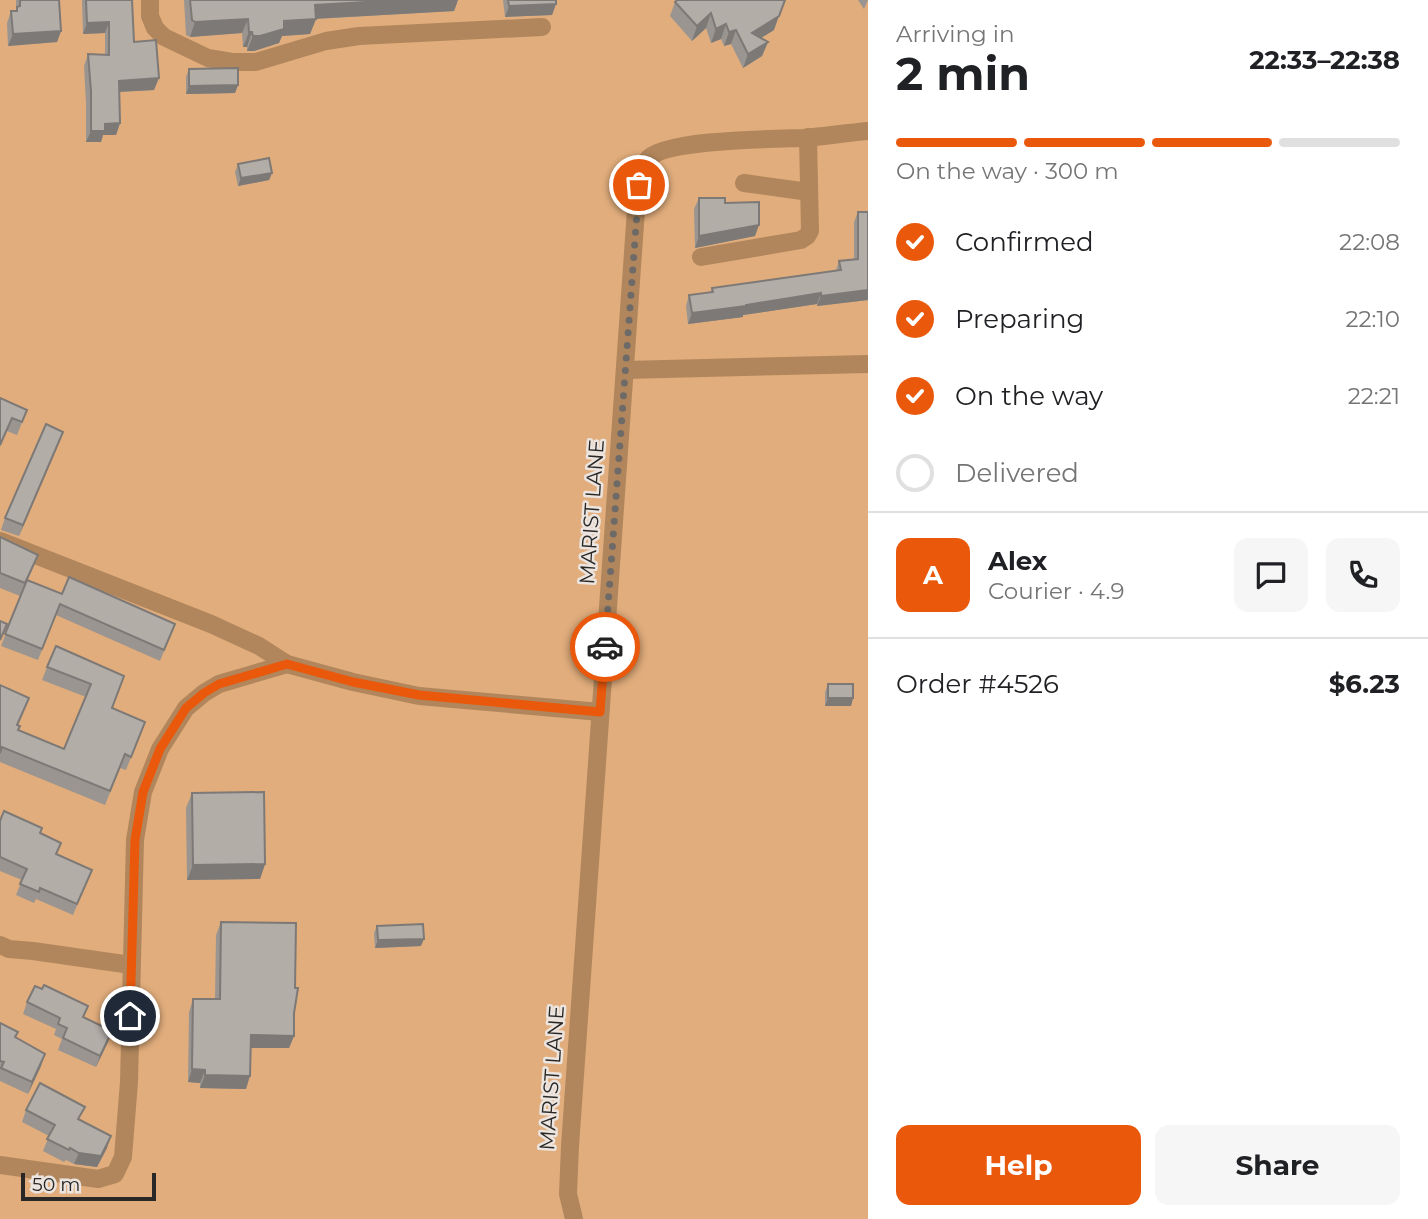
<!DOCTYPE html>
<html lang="en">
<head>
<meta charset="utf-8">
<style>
	body { margin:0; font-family:Montserrat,sans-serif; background:#f6f6f6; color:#202124; height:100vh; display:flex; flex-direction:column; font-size:26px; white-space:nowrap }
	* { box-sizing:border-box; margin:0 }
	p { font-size:23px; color:#757577 }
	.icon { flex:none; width:38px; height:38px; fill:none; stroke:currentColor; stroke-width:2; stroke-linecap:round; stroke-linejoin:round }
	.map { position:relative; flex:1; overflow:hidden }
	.details { display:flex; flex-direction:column; background:#fff; width:560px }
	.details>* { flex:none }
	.scale { position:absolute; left:21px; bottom:18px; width:135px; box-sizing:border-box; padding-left:7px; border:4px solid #2a2826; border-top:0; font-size:19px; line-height:24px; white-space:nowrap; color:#2a2826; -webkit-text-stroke:5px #ebe4df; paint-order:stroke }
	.pin { position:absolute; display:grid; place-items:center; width:60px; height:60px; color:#fff; margin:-30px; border:4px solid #fff; border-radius:50%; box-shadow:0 2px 7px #0007 }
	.courier { position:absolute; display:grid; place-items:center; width:70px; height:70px; margin:-35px; border:5px solid #ea580c; border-radius:50%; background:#fff; color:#222; box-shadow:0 2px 9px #0007 }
	.headline em { font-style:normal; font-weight:700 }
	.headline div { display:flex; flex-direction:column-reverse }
	.headline { display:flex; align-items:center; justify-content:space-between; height:119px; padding:0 28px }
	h1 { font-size:46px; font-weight:700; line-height:52px }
	.bar { display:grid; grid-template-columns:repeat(4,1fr); gap:10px 7px; align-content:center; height:84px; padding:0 28px }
	.bar i { height:9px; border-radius:5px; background:#e0e0e0 }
	.bar .active { background:#ea580c }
	.bar p { grid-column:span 4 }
	.line { display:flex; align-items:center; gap:18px; padding:0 28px; border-top:2px solid #e0e0e0 }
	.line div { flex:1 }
	.round { display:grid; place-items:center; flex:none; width:74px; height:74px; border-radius:14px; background:#f6f6f6 }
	ol { padding:0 28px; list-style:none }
	li { display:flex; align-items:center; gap:21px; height:77px }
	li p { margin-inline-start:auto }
	li .icon { padding:7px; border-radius:50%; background:#ea580c; color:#fff; stroke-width:4 }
	li:last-child { color:#757577 }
	li i { width:38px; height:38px; border:4px solid #e0e0e0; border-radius:50% }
	.action { display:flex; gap:14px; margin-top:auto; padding:14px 28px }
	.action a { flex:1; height:80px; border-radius:14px; background:#ea580c; color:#fff; font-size:28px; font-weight:700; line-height:80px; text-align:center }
	.action a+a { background:#f6f6f6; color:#202124 }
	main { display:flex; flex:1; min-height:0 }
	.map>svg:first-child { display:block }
</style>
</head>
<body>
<main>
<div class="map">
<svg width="868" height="1219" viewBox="0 0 868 1219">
	<rect width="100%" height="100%" fill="#ebe4df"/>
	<rect fill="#e1ad7c" x="0" y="0" width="868" height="1219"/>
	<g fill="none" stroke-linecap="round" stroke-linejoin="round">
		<g stroke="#b1865c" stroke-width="18">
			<path d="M150,0v16l5,12 9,9 44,21 24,4h24l70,-21 33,-5 183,-9"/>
			<path d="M744,183l65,9"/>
			<path d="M701,257l100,-17 6,-4 3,-5 -2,-94"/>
			<path d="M625,370l243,-6"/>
			<path d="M0,541l211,83 48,22 28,18 66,18 66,14 181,16"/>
			<path d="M0,945l9,4 24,2 98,14"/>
			<path d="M0,1165l98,14 17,-5 8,-17 6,-75 6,-242 8,-48 17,-43 26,-41 18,-15 15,-9 68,-20"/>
			<path d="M574,1219l-6,-25 2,-48 67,-950c2,-10 3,-27 10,-36 15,-21 128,-21 157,-22 21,-2 43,-5 64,-7"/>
		</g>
	</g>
	<g fill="#9a9590">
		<path d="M16,0h43l2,31 -4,11 -49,4 -1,-23 4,-12h5z"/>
		<path d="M82,0h50l2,42 20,48 -35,2 1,31 -4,12h-13l-2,7h-15v-39l-2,-37 4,-12 17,1v-22l-22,1z"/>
		<path d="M184,0h274l-4,11 -138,8 -6,15 -28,2 -3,7 -25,8h-7v-4h-4l-1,-14 -52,4 -4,-2z"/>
		<path d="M503,0h53v4l-4,11 -47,2z"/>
		<path d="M858,0h10l-4,9z"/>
		<path d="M675,2l99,28 -13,8 7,4 -6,14 -19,12 -12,-24 -7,2 -3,-7 -10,4 -5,-15 -14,13 -22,-25z"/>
		<path d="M189,69l49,16 -3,8 -49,1v-17z"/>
		<path d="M238,164l34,9 -3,7 -31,6 -3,-14z"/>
		<path d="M699,198l26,5 30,33 -60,12 -1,-39z"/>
		<path d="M858,212l10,88 -51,6v-2l-74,11v2l-55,7 -2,-18 3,-11 21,-2 2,-5 124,-18 3,-9 15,-2v-37z"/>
		<path d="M0,398l27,12 -10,25 -10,-4 -7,16z"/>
		<path d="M63,432l-44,104 -18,-6 4,-12z"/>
		<path d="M0,537l38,18 -10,25 34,14 113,30 -15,37 -104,-46 -18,45 -37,-14 19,-50 -20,-8z"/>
		<path d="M47,667l77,9 -12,32 33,14 -19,48 -6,-2 -15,37 -105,-43v-77l24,26 -6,14v5l46,19 22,-52 -44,-17z"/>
		<path d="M828,684l25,14 -2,8h-26v-14z"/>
		<path d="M192,793l73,71 -5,15 -73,1 -1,-72z"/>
		<path d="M0,821l40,12 17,21 35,16 -19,45 -37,-16 -2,4 -18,-8 6,-15 -22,-9z"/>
		<path d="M221,922l73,114 -5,12h-38l-5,41 -46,-1v-5l-12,-1 1,-70 4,-13h22l1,-64z"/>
		<path d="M377,926l44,20 -46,2 -1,-15z"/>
		<path d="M27,1002l57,16 24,24 -12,25 -38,-17 4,-11 -8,-4 2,-6 -33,-15z"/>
		<path d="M0,1023l18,9 -3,6 26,28 -13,28 -28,-13z"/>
		<path d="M26,1110l54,10 27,28 -10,19 -23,-3 -8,-4 -2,2 -21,-11 6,-15 -27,-14z"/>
	</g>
	<g fill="#7d7976">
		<path d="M400,0h58l-4,11 -144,8 5,-14z"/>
		<path d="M556,4l-4,11 -47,2 4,-11z"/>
		<path d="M711,13l-5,15 -14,13 5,-15z"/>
		<path d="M779,16l-5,14 -28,17 6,-14z"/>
		<path d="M248,19l-6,14 -52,4 5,-15z"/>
		<path d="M316,19l-6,15 -28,2 -3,7 -25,8h-7l6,-15 31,-15z"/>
		<path d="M109,22l-4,11 -22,1 4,-11z"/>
		<path d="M726,24l-5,15 -10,4 5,-14z"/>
		<path d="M736,30l-5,14 -7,2 5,-14z"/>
		<path d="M61,31l-4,11 -49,4 5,-12z"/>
		<path d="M249,32h3l-5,15h-4z"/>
		<path d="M768,42l-6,14 -19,12 5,-14z"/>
		<path d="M159,78l-5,12 -39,2 4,-11z"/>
		<path d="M238,85l-3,8 -49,1 3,-8z"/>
		<path d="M120,123l-4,12h-13l-2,7h-15l5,-11 14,-7z"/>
		<path d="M272,173l-3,7 -31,6 3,-8z"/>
		<path d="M759,225l-4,11 -60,12 4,-12z"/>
		<path d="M868,290v10l-51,6 4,-10z"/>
		<path d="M821,293l-4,11 -74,11v2l-55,7 4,-11z"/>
		<path d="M63,432l-4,11 -40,93 4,-11z"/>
		<path d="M828,698h25l-2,8h-26z"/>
		<path d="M265,864l-5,15 -73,1 6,-15z"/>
		<path d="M424,939l-3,7 -46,2 3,-8z"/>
		<path d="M112,1031l-4,11 -12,25 4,-11z"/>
		<path d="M251,1035l43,1 -5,12h-43z"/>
		<path d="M45,1054l-4,12 -13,28 4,-12z"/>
		<path d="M192,1069l13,1 -5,13 -12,-1z"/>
		<path d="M205,1075l45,1 -4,13 -46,-1z"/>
		<path d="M111,1136l-4,12 -10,19 -23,-3 5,-11z"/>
	</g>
	<g fill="#b3ada8" stroke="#7d7976" stroke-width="2">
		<path d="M20,0h39l2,31 -48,3 -2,-23h6v-4l3,-1z"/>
		<path d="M86,0h46l2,42 22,-2 3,38 -40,3 1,42 -15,1v7h-14v-40l-3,-37 21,1v-33l-22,1z"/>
		<path d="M190,0h210l-85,5 1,14 -32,2v8l-24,7h-7l-1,-4h-3l-1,-13 -53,3 -3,-2z"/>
		<path d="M508,0h48v4l-47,2z"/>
		<path d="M677,0h108l-6,16 -27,17 16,9 -20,12 -12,-24 -7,2 -3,-8 -10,5 -5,-16 -14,13 -22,-24z"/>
		<path d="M238,68v17l-49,1v-17z"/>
		<path d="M269,158l3,15 -31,5 -3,-14z"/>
		<path d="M699,198h26v5l34,-1v23l-60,11z"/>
		<path d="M858,212h10v78l-47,6v-3l-75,12v1l-54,7 -3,-18 24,-3 -1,-4 129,-18 -2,-9 19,-2z"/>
		<path d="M0,398l27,12 -5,12 -10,-4 -12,27z"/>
		<path d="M46,424l17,8 -40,93 -18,-7z"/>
		<path d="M0,537l38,18 -13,28 -25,-10z"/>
		<path d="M69,577l106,47 -11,26 -104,-46 -18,45 -37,-15 22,-54 35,14z"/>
		<path d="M0,621l7,3 -7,16z"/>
		<path d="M56,646l68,30 -12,32 33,14 -14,35 -6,-3 -15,37 -108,-44 -2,6v-68l29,13 -12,27 3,1 -2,4 46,19 27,-65 -44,-17z"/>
		<rect x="828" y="684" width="25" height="14"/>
		<path d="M264,792l1,72 -72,1 -1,-72z"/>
		<path d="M4,811l38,17 -2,5 21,10 -5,11 36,16 -15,34 -37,-16 -1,4 -19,-8 7,-15 -27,-12v-36z"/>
		<path d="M221,922l75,1 -1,65h3l-4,25v23l-43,-1 -1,41 -45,-1v-5l-13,-1 1,-70h27z"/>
		<path d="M423,924l1,15 -46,1 -1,-14z"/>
		<path d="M44,985l44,21 -5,11 29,14 -12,25 -37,-18 4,-10 -9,-4 2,-6 -33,-16 8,-16 7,3z"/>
		<path d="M0,1023l18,9 -3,5 30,17 -13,28 -31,-14 3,-6 -4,-1z"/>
		<path d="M40,1083l45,24 -7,12 33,17 -10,20 -22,-3 -9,-5 -1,2 -22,-11 8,-14 -29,-15z"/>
	</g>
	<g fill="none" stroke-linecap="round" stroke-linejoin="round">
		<path stroke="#6e6a67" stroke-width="7" stroke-dasharray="0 12.6" d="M605,647l34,-462"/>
		<path stroke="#ea580c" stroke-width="9" d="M130,1016l5,-176 8,-48 17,-43 26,-41 18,-15 15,-9 68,-20 66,18 66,13 181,17 5,-65"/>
	</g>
	<g text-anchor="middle" stroke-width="5" stroke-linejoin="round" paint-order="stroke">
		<g font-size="21" fill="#2a2826" stroke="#ebe4df">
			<text transform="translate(592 512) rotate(-86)" y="7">MARIST LANE</text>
			<text transform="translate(552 1078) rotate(-86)" y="7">MARIST LANE</text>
		</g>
	</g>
</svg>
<div class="scale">50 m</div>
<div class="pin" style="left:639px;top:185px;background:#ea580c"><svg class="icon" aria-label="bag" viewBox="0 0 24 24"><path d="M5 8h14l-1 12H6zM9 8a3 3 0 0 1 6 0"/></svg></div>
<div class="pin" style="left:130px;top:1016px;background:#1f2937"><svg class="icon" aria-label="home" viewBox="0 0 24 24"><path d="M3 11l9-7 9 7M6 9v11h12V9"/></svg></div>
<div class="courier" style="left:605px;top:647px"><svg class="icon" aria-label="car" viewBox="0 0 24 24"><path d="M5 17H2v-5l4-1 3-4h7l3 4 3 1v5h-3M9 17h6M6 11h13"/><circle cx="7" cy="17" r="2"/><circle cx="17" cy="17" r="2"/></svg></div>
</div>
<section class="details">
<div class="headline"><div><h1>2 min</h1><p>Arriving in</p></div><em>22:33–22:38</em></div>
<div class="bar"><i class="active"></i><i class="active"></i><i class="active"></i><i></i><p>On the way · 300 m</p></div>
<ol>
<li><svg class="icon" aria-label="check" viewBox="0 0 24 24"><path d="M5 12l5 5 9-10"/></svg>Confirmed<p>22:08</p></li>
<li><svg class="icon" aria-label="check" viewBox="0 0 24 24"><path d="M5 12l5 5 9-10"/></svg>Preparing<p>22:10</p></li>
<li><svg class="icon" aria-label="check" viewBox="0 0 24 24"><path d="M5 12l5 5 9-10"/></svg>On the way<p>22:21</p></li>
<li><i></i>Delivered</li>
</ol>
<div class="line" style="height:126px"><b class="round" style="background:#ea580c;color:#fff">A</b><div><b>Alex</b><p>Courier · 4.9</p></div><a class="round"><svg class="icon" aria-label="chat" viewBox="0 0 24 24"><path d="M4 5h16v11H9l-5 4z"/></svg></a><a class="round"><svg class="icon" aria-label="phone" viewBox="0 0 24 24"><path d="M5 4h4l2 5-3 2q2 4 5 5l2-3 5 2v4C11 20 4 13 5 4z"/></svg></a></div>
<div class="line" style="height:91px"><div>Order #4526</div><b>$6.23</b></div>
<div class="action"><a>Help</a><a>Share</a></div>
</section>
</main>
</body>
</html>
